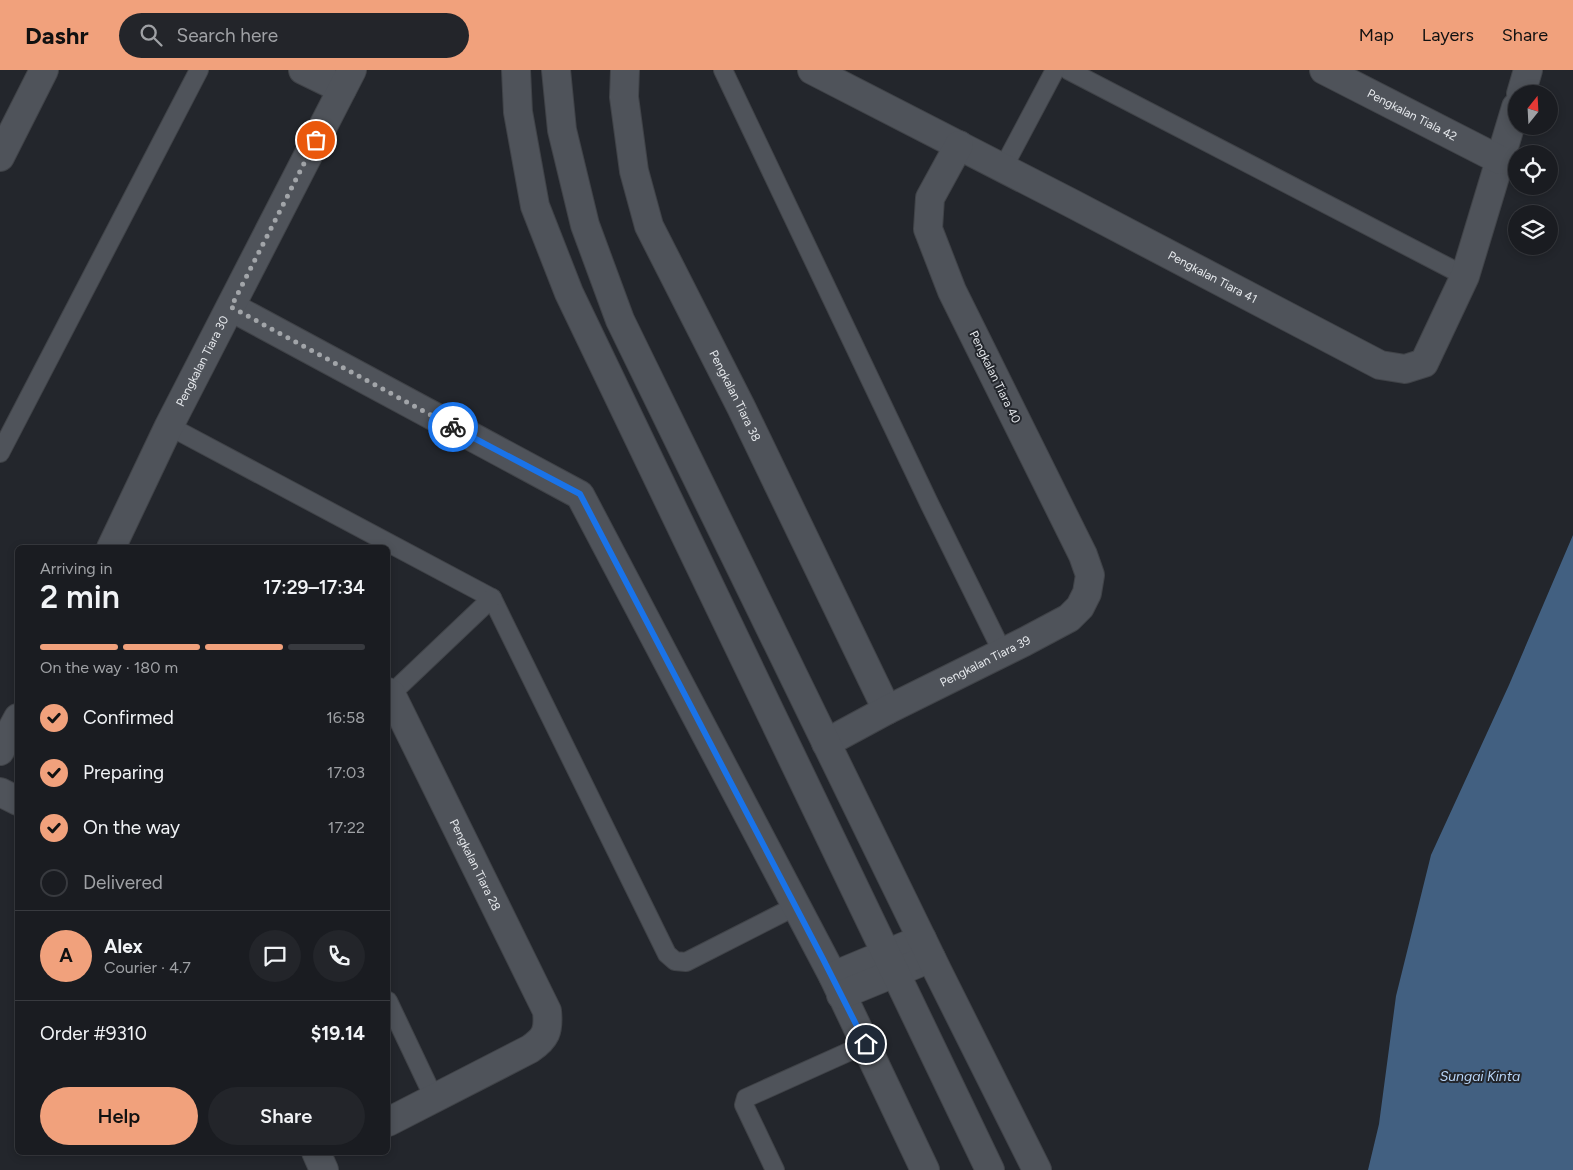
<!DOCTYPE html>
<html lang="en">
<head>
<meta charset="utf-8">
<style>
	body { margin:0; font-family:Figtree,sans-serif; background:#23252a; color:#f1f3f6; height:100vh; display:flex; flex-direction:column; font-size:19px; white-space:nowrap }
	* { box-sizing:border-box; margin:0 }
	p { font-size:16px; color:#9fa1a5 }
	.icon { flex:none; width:28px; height:28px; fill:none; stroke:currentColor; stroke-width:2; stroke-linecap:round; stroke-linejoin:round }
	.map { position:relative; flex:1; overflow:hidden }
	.sheet { position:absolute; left:15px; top:475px; width:375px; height:610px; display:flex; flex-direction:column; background:#1a1c21; border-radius:8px; box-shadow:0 2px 8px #0003,0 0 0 1px #383a3f }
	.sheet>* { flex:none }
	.needle { width:32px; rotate:18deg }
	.controls { position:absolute; left:1508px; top:15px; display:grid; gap:10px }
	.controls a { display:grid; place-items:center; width:50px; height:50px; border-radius:50%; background:#1a1c21; box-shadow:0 2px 8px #0003,0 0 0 1px #383a3f; font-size:25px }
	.pin { position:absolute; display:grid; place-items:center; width:42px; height:42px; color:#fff; margin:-21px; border:2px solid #fff; border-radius:50%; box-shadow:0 1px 5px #0007 }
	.courier { position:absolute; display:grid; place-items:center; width:50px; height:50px; margin:-25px; border:4px solid #1a73e8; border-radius:50%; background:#fff; color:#222; box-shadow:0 1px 6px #0007 }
	.headline em { font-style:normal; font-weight:600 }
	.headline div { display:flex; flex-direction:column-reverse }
	.headline { display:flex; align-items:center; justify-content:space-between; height:85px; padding:0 25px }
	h1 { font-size:32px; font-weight:600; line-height:38px }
	.bar { display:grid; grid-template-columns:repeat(4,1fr); gap:8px 5px; align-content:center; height:60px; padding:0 25px }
	.bar i { height:6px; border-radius:4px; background:#383a3f }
	.bar .active { background:#f1a17c }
	.bar p { grid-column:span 4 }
	.line { display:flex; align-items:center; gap:12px; padding:0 25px; border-top:1px solid #383a3f }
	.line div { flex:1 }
	.round { display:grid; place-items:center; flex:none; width:52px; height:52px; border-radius:26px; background:#23252a }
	ol { padding:0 25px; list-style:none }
	li { display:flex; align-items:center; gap:15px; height:55px }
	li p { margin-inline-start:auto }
	li .icon { padding:5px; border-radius:50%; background:#f1a17c; color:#111; stroke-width:4 }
	li:last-child { color:#9fa1a5 }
	li i { width:28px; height:28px; border:2px solid #383a3f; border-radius:50% }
	.action { display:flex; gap:10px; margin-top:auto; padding:10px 25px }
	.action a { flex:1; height:58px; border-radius:30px; background:#f1a17c; color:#111; font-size:20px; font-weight:600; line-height:58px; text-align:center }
	.action a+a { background:#23252a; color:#f1f3f6 }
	header { display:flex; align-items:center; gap:30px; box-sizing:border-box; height:70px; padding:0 25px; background:#f1a17c; color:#111 }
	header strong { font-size:24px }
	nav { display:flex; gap:28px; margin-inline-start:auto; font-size:18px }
	.search { width:350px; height:45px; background:#23252a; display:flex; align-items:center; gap:12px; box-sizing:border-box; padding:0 18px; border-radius:28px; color:#9fa1a5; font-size:19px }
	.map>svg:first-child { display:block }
</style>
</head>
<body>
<header>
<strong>Dashr</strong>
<div class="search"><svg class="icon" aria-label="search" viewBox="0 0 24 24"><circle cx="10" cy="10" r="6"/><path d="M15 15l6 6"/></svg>Search here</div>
<nav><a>Map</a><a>Layers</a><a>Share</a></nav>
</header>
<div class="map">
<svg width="1573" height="1100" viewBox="0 0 1573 1100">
	<rect width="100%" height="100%" fill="#23262c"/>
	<path fill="#426081" d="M1573,465v635h-205l11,-46 17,-128 35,-141 78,-170z"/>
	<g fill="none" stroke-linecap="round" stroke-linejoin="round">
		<defs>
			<g id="service">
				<path d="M723,0l207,435 73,148"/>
				<path d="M1068,0l397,206"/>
				<path d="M1003,98l52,-98"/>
				<path d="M169,356l323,172 175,356 8,7 11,1 110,-56"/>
				<path d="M0,383l199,-383"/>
				<path d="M391,624l101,-96"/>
				<path d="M388,931l46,97"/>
				<path d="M775,1100l-31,-65 2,-7 120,-54"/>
			</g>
			<g id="minor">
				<path d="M303,0l39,19"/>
				<path id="s1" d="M625,0l-1,27 10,74 15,55 92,181 146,303"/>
				<path id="s2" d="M812,0l259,133 309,162 25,4 19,-6 41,-87 51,-169"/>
				<path id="s3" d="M1324,0l176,90"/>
				<path d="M1521,24l7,-24"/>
				<path d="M0,87l44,-87"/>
				<path d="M231,237l349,188 253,481 92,194"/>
				<path id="s4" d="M111,478l58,-122 183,-356"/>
				<path id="s5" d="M388,622l3,2 156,317c2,20 -1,27 -17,38l-142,73"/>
				<path id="s6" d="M826,673l61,-33 137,-68 45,-24 11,-11 7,-14 3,-18 -7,-20 -131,-264 -24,-62 2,-31 29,-53"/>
				<path d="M0,681l18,-33"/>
				<path d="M0,722l18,9"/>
				<path d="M833,906l89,-37"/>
				<path d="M841,925l90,-37"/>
				<path d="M316,1082l8,18"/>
			</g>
			<g id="tertiary">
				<path d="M516,0l2,42 17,94 34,87 421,877"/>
				<path d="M556,0l6,60 23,95 35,95 318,652 99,198"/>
			</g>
		</defs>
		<use href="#service" stroke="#404348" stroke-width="20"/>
		<use href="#minor" stroke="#404348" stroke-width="30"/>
		<use href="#tertiary" stroke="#404348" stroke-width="30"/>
		<use href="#service" stroke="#4f535a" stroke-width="18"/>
		<use href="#minor" stroke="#4f535a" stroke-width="28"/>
		<use href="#tertiary" stroke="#4f535a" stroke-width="28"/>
	</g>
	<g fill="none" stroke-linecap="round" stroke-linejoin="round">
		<path stroke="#a2a5a9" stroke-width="5" stroke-dasharray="0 9" d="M316,70l-85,167 222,120"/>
		<path stroke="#1a73e8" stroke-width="6" d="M453,357l127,67 243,465 43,85"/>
	</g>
	<g text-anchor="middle" stroke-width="4" stroke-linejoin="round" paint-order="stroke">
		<g font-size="12" fill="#e6e9ed" stroke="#23262c">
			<text dy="4" stroke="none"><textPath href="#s3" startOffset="99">Pengkalan Tiala 42</textPath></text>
			<text dy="4" stroke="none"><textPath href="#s2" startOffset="451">Pengkalan Tiara 41</textPath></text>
			<text dy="4" stroke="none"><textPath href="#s4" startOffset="208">Pengkalan Tiara 30</textPath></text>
			<text transform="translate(995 307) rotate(64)" y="4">Pengkalan Tiara 40</text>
			<text dy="4" stroke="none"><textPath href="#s1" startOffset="349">Pengkalan Tiara 38</textPath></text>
			<text dy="4" stroke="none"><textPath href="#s6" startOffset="179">Pengkalan Tiara 39</textPath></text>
			<text dy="4" stroke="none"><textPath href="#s5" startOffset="194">Pengkalan Tiara 28</textPath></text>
		</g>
		<g font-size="14" font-style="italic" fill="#bad7f9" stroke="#23262c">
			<text x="1480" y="1011">Sungai Kinta</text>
		</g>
	</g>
</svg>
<div class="controls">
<a><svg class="needle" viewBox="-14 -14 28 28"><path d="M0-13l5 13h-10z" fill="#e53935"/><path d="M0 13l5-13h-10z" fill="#9fa1a5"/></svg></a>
<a><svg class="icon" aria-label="locate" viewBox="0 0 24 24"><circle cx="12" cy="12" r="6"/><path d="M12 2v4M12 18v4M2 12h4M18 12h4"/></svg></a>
<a><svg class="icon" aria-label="layers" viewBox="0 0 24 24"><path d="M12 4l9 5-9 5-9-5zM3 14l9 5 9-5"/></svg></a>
</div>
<div class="pin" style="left:316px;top:70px;background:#ea580c"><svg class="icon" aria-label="bag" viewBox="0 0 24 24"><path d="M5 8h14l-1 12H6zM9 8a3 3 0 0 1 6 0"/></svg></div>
<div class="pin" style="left:866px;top:974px;background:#1f2937"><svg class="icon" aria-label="home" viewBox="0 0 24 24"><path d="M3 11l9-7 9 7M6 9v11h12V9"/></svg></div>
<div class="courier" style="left:453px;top:357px"><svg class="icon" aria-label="bike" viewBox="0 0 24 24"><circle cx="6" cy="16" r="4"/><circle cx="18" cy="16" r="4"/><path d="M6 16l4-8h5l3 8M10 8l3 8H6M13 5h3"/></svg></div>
<section class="sheet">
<div class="headline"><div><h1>2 min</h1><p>Arriving in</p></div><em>17:29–17:34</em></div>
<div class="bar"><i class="active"></i><i class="active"></i><i class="active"></i><i></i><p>On the way · 180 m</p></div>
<ol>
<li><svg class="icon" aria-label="check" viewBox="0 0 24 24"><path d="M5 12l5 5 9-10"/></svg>Confirmed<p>16:58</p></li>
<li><svg class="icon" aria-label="check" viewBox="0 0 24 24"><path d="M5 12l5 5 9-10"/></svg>Preparing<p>17:03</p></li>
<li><svg class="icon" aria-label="check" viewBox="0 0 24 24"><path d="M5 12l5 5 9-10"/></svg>On the way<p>17:22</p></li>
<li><i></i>Delivered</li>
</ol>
<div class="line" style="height:90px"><b class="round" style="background:#f1a17c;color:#111">A</b><div><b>Alex</b><p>Courier · 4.7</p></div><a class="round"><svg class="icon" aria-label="chat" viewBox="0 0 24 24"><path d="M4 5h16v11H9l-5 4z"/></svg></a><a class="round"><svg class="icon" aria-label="phone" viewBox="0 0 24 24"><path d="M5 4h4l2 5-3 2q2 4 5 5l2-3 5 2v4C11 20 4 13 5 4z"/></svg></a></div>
<div class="line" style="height:65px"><div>Order #9310</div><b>$19.14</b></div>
<div class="action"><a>Help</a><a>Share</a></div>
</section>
</div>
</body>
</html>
